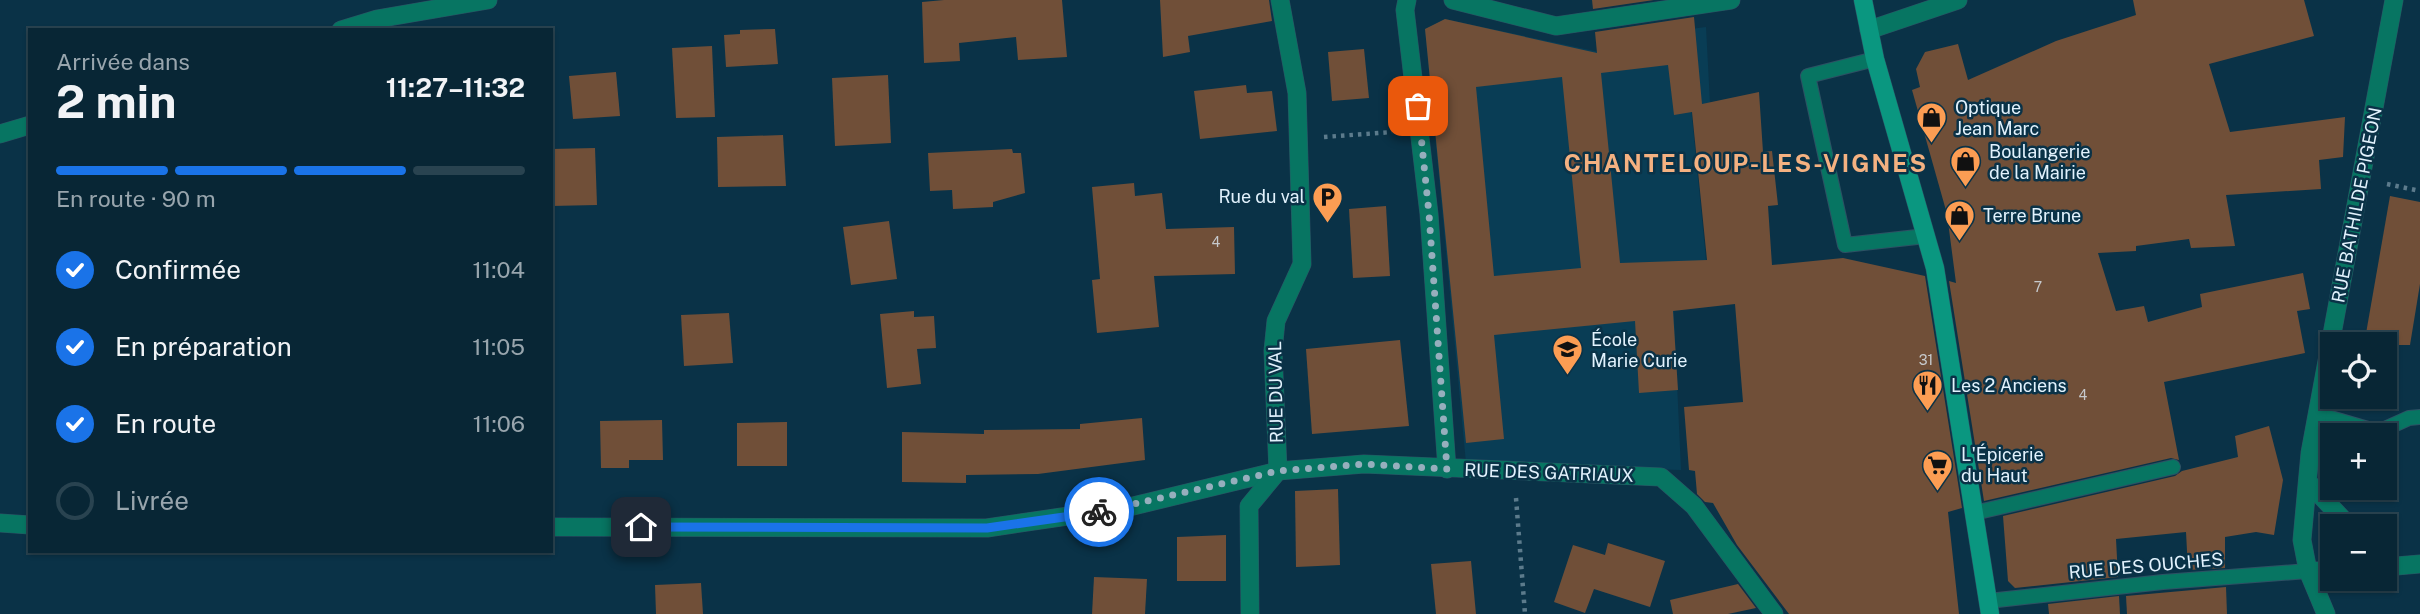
<!DOCTYPE html>
<html lang="fr">
<head>
<meta charset="utf-8">
<style>
	body { margin:0; font-family:"Public Sans",sans-serif; background:#163241; color:#f1f3f6; height:100vh; display:flex; flex-direction:column; font-size:26px; white-space:nowrap }
	* { box-sizing:border-box; margin:0 }
	p { font-size:23px; color:#98a5ad }
	.icon { flex:none; width:38px; height:38px; fill:none; stroke:currentColor; stroke-width:2; stroke-linecap:round; stroke-linejoin:round }
	.map { position:relative; flex:1; overflow:hidden }
	.panel { position:absolute; left:28px; top:28px; width:525px; height:525px; display:flex; flex-direction:column; background:#082635; border-radius:0px; box-shadow:0 2px 5px #0004,0 0 0 2px #294350 }
	.panel>* { flex:none }
	.fabs { position:absolute; left:2320px; top:332px; display:grid; gap:14px }
	.fabs a { display:grid; place-items:center; width:77px; height:77px; border-radius:0px; background:#082635; box-shadow:0 2px 5px #0004,0 0 0 2px #294350; font-size:35px }
	.pin { position:absolute; display:grid; place-items:center; width:60px; height:60px; color:#fff; margin:-30px; border-radius:14px; box-shadow:0 4px 10px #0006 }
	.courier { position:absolute; display:grid; place-items:center; width:70px; height:70px; margin:-35px; border:5px solid #1a73e8; border-radius:50%; background:#fff; color:#222; box-shadow:0 2px 9px #0007 }
	.summary em { font-style:normal; font-weight:700 }
	.summary div { display:flex; flex-direction:column-reverse }
	.summary { display:flex; align-items:center; justify-content:space-between; height:119px; padding:0 28px }
	h1 { font-size:46px; font-weight:700; line-height:52px }
	.bar { display:grid; grid-template-columns:repeat(4,1fr); gap:10px 7px; align-content:center; height:84px; padding:0 28px }
	.bar i { height:9px; border-radius:5px; background:#294350 }
	.bar .on { background:#1a73e8 }
	.bar p { grid-column:span 4 }
	ol { padding:0 28px; list-style:none }
	li { display:flex; align-items:center; gap:21px; height:77px }
	li p { margin-inline-start:auto }
	li .icon { padding:7px; border-radius:50%; background:#1a73e8; color:#fff; stroke-width:4 }
	li:last-child { color:#98a5ad }
	li i { width:38px; height:38px; border:4px solid #294350; border-radius:50% }
	.map>svg:first-child { display:block }
</style>
</head>
<body>
<div class="map">
<svg width="2420" height="614" viewBox="0 0 2420 614">
	<rect width="100%" height="100%" fill="#0a3247"/>
	<path fill="#093d55" d="M1445,19l159,34v-13l102,-13 4,76 -19,4 16,163 -35,3 9,197 -215,-7 -41,-434z"/>
	<g fill="#704f38" fill-rule="evenodd">
		<path d="M944,0h118l5,57 -49,3 -2,-23 -57,6 1,18 -36,2 -2,-61z"/>
		<path d="M1160,0h109l3,21 -84,15 2,16 -27,5z"/>
		<path d="M1592,0h62l-61,9z"/>
		<path d="M2133,0h171l10,36 -105,28 21,68 115,-15 -2,40 -24,3 2,29 -95,6 9,51 -44,2 -2,-9 -53,7v5l-38,2 18,58 28,-5 4,16 54,-15 -2,-13 103,-21 7,36 -13,2 8,42 -141,29 15,78 -8,-2 -187,43 -35,-220 7,2 -9,-69 -35,-124 8,-3 -4,-18 9,-17 33,-8 10,36 88,-39 80,-26z"/>
		<path d="M1694,17l8,87 57,-12 4,60 9,-1 6,54 -10,1 4,59 71,-7 82,18 37,232 -14,4 11,102h-170l-52,-69 -24,-42 -8,-1 -8,-8 -2,-23 -6,-1 -5,-63 59,-5 -8,-98 -62,7 5,79 -39,3 -4,-72 -141,14 10,104 -38,4 -41,-414 20,-10 152,34 -2,-21zM1668,65l6,50 18,-3 15,148 -87,3 -19,-190zM1562,77l19,191 -87,8 -18,-189z"/>
		<path d="M775,29l3,35 -52,3 -2,-32 16,-1v-4z"/>
		<path d="M712,46l3,71 -39,1 -4,-70z"/>
		<path d="M1364,49l5,49 -37,3 -4,-49z"/>
		<path d="M616,72l4,44 -47,3 -4,-43z"/>
		<path d="M888,75l3,68 -56,3 -3,-68z"/>
		<path d="M1246,85l1,8 25,-2 5,40 -77,8 -6,-48z"/>
		<path d="M783,135l3,51 -68,1 -1,-50z"/>
		<path d="M595,148l2,57 -46,1v-57z"/>
		<path d="M1012,149l1,4h8l4,40 -32,9v5l-40,2 -1,-19 -22,1 -2,-38z"/>
		<path d="M1134,183l1,13 27,-3 4,36 68,-2 1,47 -81,2 5,51 -62,6 -5,-53 8,-1 -8,-92z"/>
		<path d="M2390,196l30,6v82l-10,61h-46z"/>
		<path d="M1386,206l4,70 -37,2 -4,-69z"/>
		<path d="M889,221l8,58 -46,6 -8,-58z"/>
		<path d="M914,311v6l20,-1 2,32 -19,1 4,35 -34,4 -7,-74z"/>
		<path d="M729,313l4,50 -49,3 -3,-51z"/>
		<path d="M1400,340l9,86 -97,8 -6,-85z"/>
		<path d="M1142,418l3,42 -107,14 -72,1v8l-64,-1v-50l82,2v-4l96,-1v-5z"/>
		<path d="M662,420l1,40h-34v8h-28l-1,-47z"/>
		<path d="M787,422v44h-50v-43z"/>
		<path d="M2269,426l14,54 -9,55 -18,-3 -31,5v31l-37,2 -2,-38 -70,7 2,38 -103,11 -7,-7 -5,-65 172,-40 7,-5 56,-14 -3,-21z"/>
		<path d="M1338,489l2,76 -44,2 -1,-76z"/>
		<path d="M1226,535v46h-49v-44z"/>
		<path d="M1608,543l57,18 -15,46 -56,-18 -9,24 -31,-11 19,-57 32,10z"/>
		<path d="M1471,561l5,53h-40l-5,-50z"/>
		<path d="M1094,577l53,2 -2,35h-53z"/>
		<path d="M701,583l2,31h-47l-1,-29z"/>
		<path d="M1738,584l18,24 -28,6h-55l-3,-14z"/>
		<path d="M2226,587l1,27h-100l-1,-18z"/>
		<path d="M2119,596l1,18h-71l-1,-10z"/>
	</g>
	<g fill="none" stroke-linecap="round" stroke-linejoin="round">
		<defs>
			<g id="service">
				<path d="M1875,59l-67,17 37,169 81,-9"/>
				<path d="M2317,414l61,18 31,-14 11,-1"/>
				<path d="M1974,513l199,-46"/>
				<path d="M1988,601l175,-19 145,-11"/>
			</g>
			<g id="minor">
				<path d="M1407,0l-2,10 24,204 18,255"/>
				<path d="M1453,0l103,26 175,-26"/>
				<path d="M341,30l36,-11 111,-19"/>
				<path d="M1869,30l89,-30"/>
				<path d="M0,134l30,-9"/>
				<path d="M2308,482l42,45"/>
				<path d="M0,523l30,2"/>
				<path d="M551,527l436,1 142,-21 149,-36 86,-7 297,13 33,29 80,108"/>
				<path d="M2385,567l35,-3"/>
				<path d="M2308,571h25"/>
				<path d="M1250,614l-1,-108 29,-35 -5,-120 3,-30 26,-57 -5,-171 -17,-93"/>
				<path d="M2326,614l-18,-43 -6,-31 8,-87 84,-453"/>
			</g>
			<path id="secondary" d="M1863,0l12,59 60,209 55,346"/>
		</defs>
		<use href="#service" stroke="#2d5164" stroke-width="16"/>
		<use href="#minor" stroke="#2d5164" stroke-width="19"/>
		<use href="#secondary" stroke="#2d5164" stroke-width="19"/>
		<g stroke="#5c7b8c" stroke-width="4.5" stroke-dasharray="3.5 5" stroke-linecap="butt">
			<path d="M1324,137l68,-5"/>
			<path d="M2387,184l33,7"/>
			<path d="M1516,498l9,116"/>
		</g>
		<use href="#service" stroke="#077562" stroke-width="14"/>
		<use href="#minor" stroke="#077562" stroke-width="18"/>
		<use href="#secondary" stroke="#0a9780" stroke-width="18"/>
	</g>
	<g fill="none" stroke-linecap="round" stroke-linejoin="round">
		<path stroke="#96afbd" stroke-width="7" stroke-dasharray="0 12.6" d="M1099,512l179,-41 86,-7 83,5 -18,-255 -11,-108"/>
		<path stroke="#1a73e8" stroke-width="9" d="M641,527l346,1 112,-16"/>
	</g>
	<defs>
		<symbol id="shop-pin" viewBox="-11 -11 22 30"><path d="M0 17L-7.5 6A9.5 9.5 0 1 1 7.5 6Z" fill="#fc9d53" stroke="#0a3247"/><path d="M-5-2.5h2.3a2.7 3.5 0 0 1 5.4 0H5L5.5 6h-11ZM-1.5-2.5h3a1.5 2.3 0 0 0-3 0Z" fill="#111"/></symbol>
		<symbol id="parking-pin" viewBox="-11 -11 22 30"><path d="M0 17L-7.5 6A9.5 9.5 0 1 1 7.5 6Z" fill="#fc9d53" stroke="#0a3247"/><path d="M-3.5-5.5H1a3.5 3.5 0 0 1 0 7H-1V5.5H-3.5ZM-1-3.4V-.6H.8a1.4 1.4 0 0 0 0-2.8Z" fill="#111"/></symbol>
		<symbol id="school-pin" viewBox="-11 -11 22 30"><path d="M0 17L-7.5 6A9.5 9.5 0 1 1 7.5 6Z" fill="#fc9d53" stroke="#0a3247"/><path d="M0-5L7-2L0 1L-7-2ZM-4 1L0 2.5L4 1V4Q0 6-4 4Z" fill="#111"/></symbol>
		<symbol id="restaurant-pin" viewBox="-11 -11 22 30"><path d="M0 17L-7.5 6A9.5 9.5 0 1 1 7.5 6Z" fill="#fc9d53" stroke="#0a3247"/><path d="M-5-6h1v4h1v-4h1v4h1v-4h1v5L-1.5 .5V6h-2V.5L-5-1ZM5-6V6H3V1.5H1.5Q1.5-4 5-6Z" fill="#111"/></symbol>
		<symbol id="supermarket-pin" viewBox="-11 -11 22 30"><path d="M0 17L-7.5 6A9.5 9.5 0 1 1 7.5 6Z" fill="#fc9d53" stroke="#0a3247"/><path d="M-6-5.5h2.5l.6 2H6L4.5 2H-2.5L-4.4-4H-6ZM-1.5 3.2a1.3 1.3 0 1 0 .1 0ZM3 3.2a1.3 1.3 0 1 0 .1 0Z" fill="#111"/></symbol>
	</defs>
	<g fill-rule="evenodd">
		<use href="#shop-pin" x="1914" y="100" width="35" height="47"/>
		<use href="#shop-pin" x="1948" y="144" width="35" height="47"/>
		<use href="#parking-pin" x="1310" y="180" width="35" height="47"/>
		<use href="#shop-pin" x="1942" y="198" width="35" height="47"/>
		<use href="#school-pin" x="1550" y="332" width="35" height="47"/>
		<use href="#restaurant-pin" x="1910" y="368" width="35" height="47"/>
		<use href="#supermarket-pin" x="1920" y="448" width="35" height="47"/>
	</g>
	<g text-anchor="middle" stroke-width="5" stroke-linejoin="round" paint-order="stroke">
		<g font-size="14" fill="#c6c9cc">
			<text x="1216" y="247">4</text>
			<text x="2038" y="292">7</text>
			<text x="1926" y="365">31</text>
			<text x="2083" y="400">4</text>
		</g>
		<g font-size="18" fill="#e2f2fd" stroke="#0a3247" text-anchor="start">
			<text x="1955" y="114">Optique<tspan x="1955" dy="21">Jean Marc</tspan></text>
			<text x="1989" y="158">Boulangerie<tspan x="1989" dy="21">de la Mairie</tspan></text>
			<text x="1305" y="203" text-anchor="end">Rue du val</text>
			<text x="1983" y="222">Terre Brune</text>
			<text x="1591" y="346">École<tspan x="1591" dy="21">Marie Curie</tspan></text>
			<text x="1951" y="392">Les 2 Anciens</text>
			<text x="1961" y="461">L'Épicerie<tspan x="1961" dy="21">du Haut</tspan></text>
		</g>
		<g font-size="18" fill="#e2f2fd" stroke="#0a3247">
			<text transform="translate(2357 205) rotate(-79)" y="6">RUE BATHILDE PIGEON</text>
			<text transform="translate(1276 392) rotate(-91)" y="6">RUE DU VAL</text>
			<text transform="translate(1549 473) rotate(2)" y="6">RUE DES GATRIAUX</text>
			<text transform="translate(2146 566) rotate(-5)" y="6">RUE DES OUCHES</text>
		</g>
		<g font-size="24" font-weight="bold" letter-spacing="2" fill="#f4b181" stroke="#0a3247">
			<text x="1746" y="172">CHANTELOUP-LES-VIGNES</text>
		</g>
	</g>
</svg>
<div class="fabs">
<a><svg class="icon" aria-label="locate" viewBox="0 0 24 24"><circle cx="12" cy="12" r="6"/><path d="M12 2v4M12 18v4M2 12h4M18 12h4"/></svg></a>
<a>+</a>
<a>−</a>
</div>
<div class="pin" style="left:1418px;top:106px;background:#ea580c"><svg class="icon" aria-label="bag" viewBox="0 0 24 24"><path d="M5 8h14l-1 12H6zM9 8a3 3 0 0 1 6 0"/></svg></div>
<div class="pin" style="left:641px;top:527px;background:#1f2937"><svg class="icon" aria-label="home" viewBox="0 0 24 24"><path d="M3 11l9-7 9 7M6 9v11h12V9"/></svg></div>
<div class="courier" style="left:1099px;top:512px"><svg class="icon" aria-label="bike" viewBox="0 0 24 24"><circle cx="6" cy="16" r="4"/><circle cx="18" cy="16" r="4"/><path d="M6 16l4-8h5l3 8M10 8l3 8H6M13 5h3"/></svg></div>
<section class="panel">
<div class="summary"><div><h1>2 min</h1><p>Arrivée dans</p></div><em>11:27–11:32</em></div>
<div class="bar"><i class="on"></i><i class="on"></i><i class="on"></i><i></i><p>En route · 90 m</p></div>
<ol>
<li><svg class="icon" aria-label="check" viewBox="0 0 24 24"><path d="M5 12l5 5 9-10"/></svg>Confirmée<p>11:04</p></li>
<li><svg class="icon" aria-label="check" viewBox="0 0 24 24"><path d="M5 12l5 5 9-10"/></svg>En préparation<p>11:05</p></li>
<li><svg class="icon" aria-label="check" viewBox="0 0 24 24"><path d="M5 12l5 5 9-10"/></svg>En route<p>11:06</p></li>
<li><i></i>Livrée</li>
</ol>
</section>
</div>
</body>
</html>
